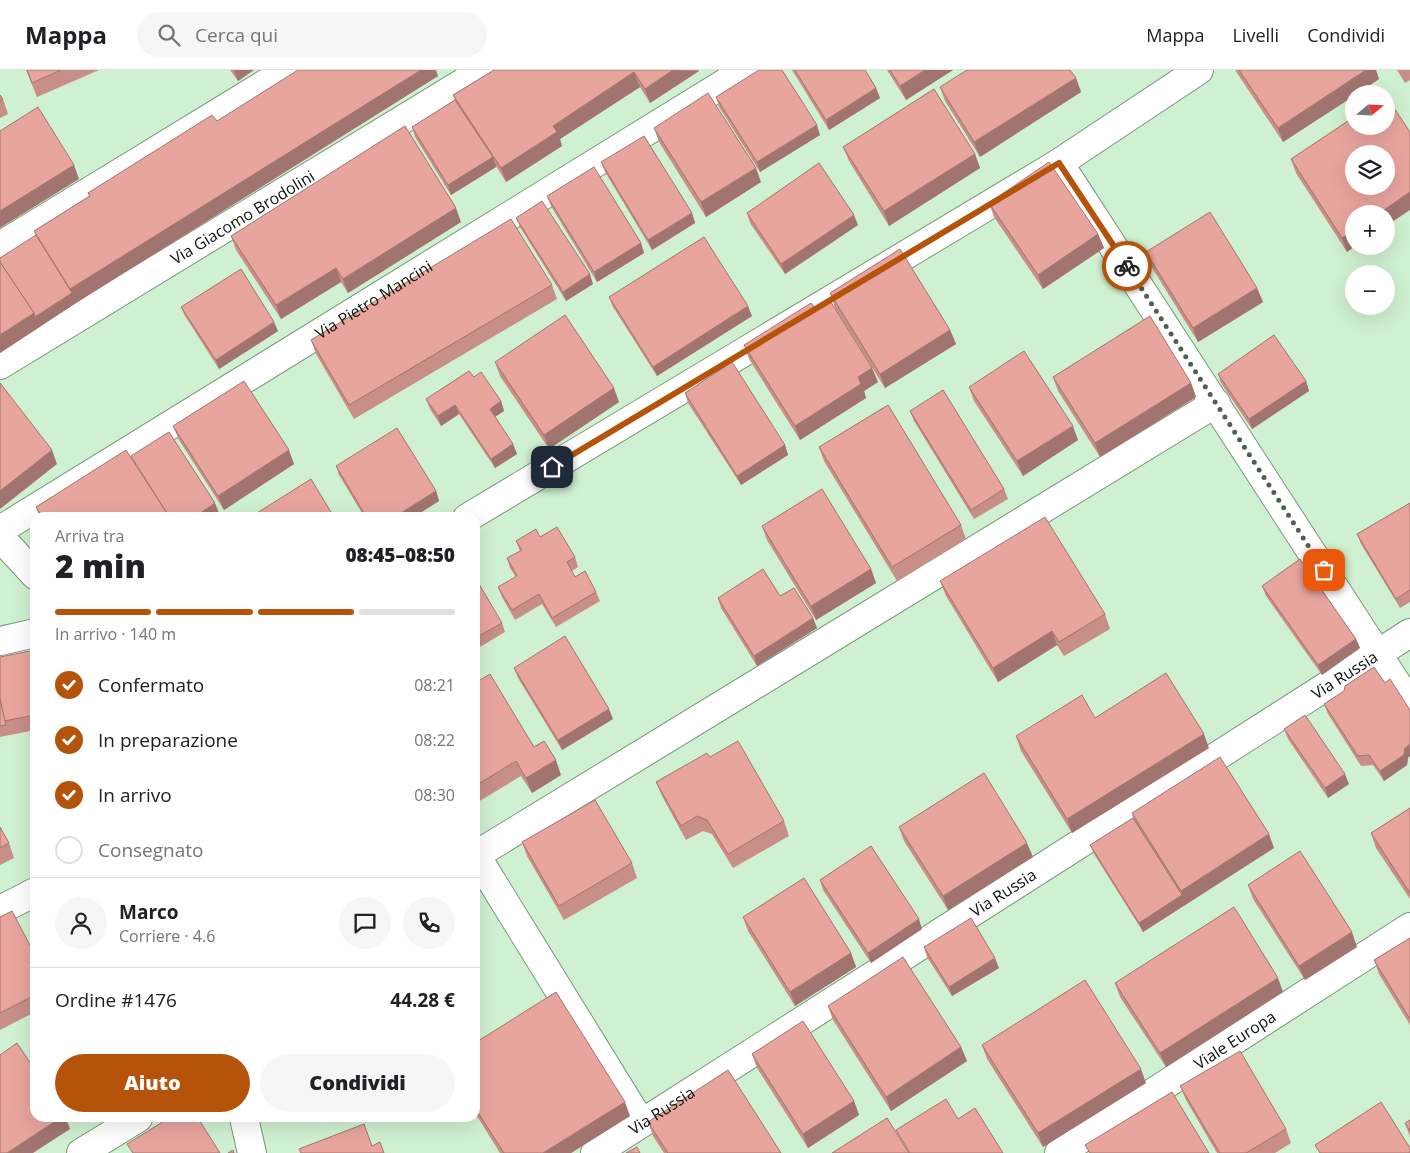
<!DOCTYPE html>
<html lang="it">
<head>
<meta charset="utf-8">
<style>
	body { margin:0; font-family:"Open Sans",sans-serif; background:#f6f6f6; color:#202124; height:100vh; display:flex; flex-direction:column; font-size:19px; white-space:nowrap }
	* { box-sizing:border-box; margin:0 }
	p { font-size:16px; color:#757577 }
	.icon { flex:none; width:28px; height:28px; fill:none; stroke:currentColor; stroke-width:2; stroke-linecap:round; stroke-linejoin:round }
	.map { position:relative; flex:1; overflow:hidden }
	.sheet { position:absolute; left:30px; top:442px; width:450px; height:610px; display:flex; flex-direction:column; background:#fff; border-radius:15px; box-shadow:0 5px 20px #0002 }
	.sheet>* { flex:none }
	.needle { width:32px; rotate:71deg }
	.buttons { position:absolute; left:1345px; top:15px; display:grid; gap:10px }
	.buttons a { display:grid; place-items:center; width:50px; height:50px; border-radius:50%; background:#fff; box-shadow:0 5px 20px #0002; font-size:25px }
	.pin { position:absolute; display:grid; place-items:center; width:42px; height:42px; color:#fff; margin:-21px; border-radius:10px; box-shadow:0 2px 8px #0006 }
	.courier { position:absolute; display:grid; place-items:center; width:50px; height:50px; margin:-25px; border:4px solid #b45309; border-radius:50%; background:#fff; color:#222; box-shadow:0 1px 6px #0007 }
	.overview em { font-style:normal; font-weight:800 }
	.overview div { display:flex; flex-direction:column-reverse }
	.overview { display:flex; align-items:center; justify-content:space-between; height:85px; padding:0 25px }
	h1 { font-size:32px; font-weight:800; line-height:38px }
	.bar { display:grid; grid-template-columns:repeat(4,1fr); gap:8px 5px; align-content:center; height:60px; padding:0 25px }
	.bar i { height:6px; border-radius:4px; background:#e0e0e0 }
	.bar .selected { background:#b45309 }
	.bar p { grid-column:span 4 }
	.line { display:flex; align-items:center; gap:12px; padding:0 25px; border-top:1px solid #e0e0e0 }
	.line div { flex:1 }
	.round { display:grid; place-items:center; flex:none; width:52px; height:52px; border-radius:26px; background:#f6f6f6 }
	ol { padding:0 25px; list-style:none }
	li { display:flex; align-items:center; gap:15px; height:55px }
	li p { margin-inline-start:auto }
	li .icon { padding:5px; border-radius:50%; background:#b45309; color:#fff; stroke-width:4 }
	li:last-child { color:#757577 }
	li i { width:28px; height:28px; border:2px solid #e0e0e0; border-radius:50% }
	.primary-button { display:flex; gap:10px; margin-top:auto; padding:10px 25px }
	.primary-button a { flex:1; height:58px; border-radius:30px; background:#b45309; color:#fff; font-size:20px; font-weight:800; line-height:58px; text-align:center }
	.primary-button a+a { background:#f6f6f6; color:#202124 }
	header { display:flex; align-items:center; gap:30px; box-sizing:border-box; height:70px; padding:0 25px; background:#fff; border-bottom:1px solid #e0e0e0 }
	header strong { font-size:24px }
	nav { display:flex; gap:28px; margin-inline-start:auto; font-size:18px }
	.search { width:350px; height:45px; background:#f6f6f6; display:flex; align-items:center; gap:12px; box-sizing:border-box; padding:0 18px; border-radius:28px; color:#757577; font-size:19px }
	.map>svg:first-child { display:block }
</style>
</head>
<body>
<header>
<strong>Mappa</strong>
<div class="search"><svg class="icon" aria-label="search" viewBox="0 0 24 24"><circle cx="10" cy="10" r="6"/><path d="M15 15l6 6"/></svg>Cerca qui</div>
<nav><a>Mappa</a><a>Livelli</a><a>Condividi</a></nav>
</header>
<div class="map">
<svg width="1410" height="1083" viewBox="0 0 1410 1083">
	<rect width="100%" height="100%" fill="#d0f1d1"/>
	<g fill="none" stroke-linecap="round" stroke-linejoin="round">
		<defs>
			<g id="minor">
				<path d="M1059,93l351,541"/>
				<path d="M0,176l288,-176"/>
				<path id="s1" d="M0,295l484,-295"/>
				<path d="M467,448l592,-355 140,-93"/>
				<path id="s2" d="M0,460l746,-460"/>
				<path d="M0,467l35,38"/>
				<path d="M0,571l35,-8"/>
				<path d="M475,784l166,269"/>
				<path d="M476,785l740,-452"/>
				<path d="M0,840l35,-18"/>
				<path d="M244,1048l8,35"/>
				<path d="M81,1083l57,-35"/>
				<path id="s3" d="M595,1083l815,-520"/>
				<path id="s4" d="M1059,1083l351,-226"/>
			</g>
		</defs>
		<use href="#minor" stroke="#789679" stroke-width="30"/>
		<use href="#minor" stroke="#fff" stroke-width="28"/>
	</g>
	<g fill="#c88e88">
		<path d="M26,0h73l-62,27z"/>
		<path d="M230,0h24l-16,11z"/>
		<path d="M494,0h205v1l-49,32 -10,-16 -80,52 2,7 -56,36 -10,-16v1l-45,28 -36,-58 -3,-10 43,-27 -2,-5z"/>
		<path d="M792,0h73l11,18 4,10 -51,32z"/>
		<path d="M887,0h66l-47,30z"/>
		<path d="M1235,0h141l3,9 -96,63z"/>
		<path d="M1397,0h13v10l-5,3z"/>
		<path d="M438,6l-362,227 -76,50v-95l36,-23 -2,-4 55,-35 -1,-3 129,-72z"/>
		<path d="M1076,8l5,14 -101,65 -35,-56 -5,-14z"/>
		<path d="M0,25l3,4 5,15 -8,4z"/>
		<path d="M716,27l104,38 -60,37 -41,-65z"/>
		<path d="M654,58l107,54 -55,35 -47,-75z"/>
		<path d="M843,77l132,7 5,14 -91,58 -40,-65z"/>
		<path d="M1291,89l63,87h1l-8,6 -51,-79z"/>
		<path d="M601,92l91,51 3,10 -43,27 -47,-78z"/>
		<path d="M547,126l94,47 3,10 -47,29 -46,-76z"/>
		<path d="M989,133l109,31 6,14 -61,41 -49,-72z"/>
		<path d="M747,143l111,12 -73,49 -35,-51z"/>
		<path d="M516,148l77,66 -27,17 -46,-74z"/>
		<path d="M461,152l-113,71 -7,-11 -60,37 -45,-69 -5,-14z"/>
		<path d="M1146,182l111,36 6,14 -65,40 -47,-76z"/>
		<path d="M552,215l5,14 -203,120 -38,-65 -5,-14z"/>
		<path d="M830,223l120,37 6,14 -71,44 -50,-80z"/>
		<path d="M609,227l143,19 -95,60 -44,-69z"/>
		<path d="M181,237l97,24 -59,38 -34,-53z"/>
		<path d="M815,238l57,60 6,14 -14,9 2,7 -66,42 -51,-81 -5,-14z"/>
		<path d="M495,292l124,40 -70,47 -49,-73z"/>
		<path d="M1218,304l88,7 3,10 -57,38 -31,-46z"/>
		<path d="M474,307l27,24 3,10 -9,6 18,27 4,10 -22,14 -36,-54 -18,12 -11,-17 -4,-10z"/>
		<path d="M1053,307l138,6 5,14 -96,60 -42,-66z"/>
		<path d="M969,317l109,53 -55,36 -49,-75z"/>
		<path d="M685,323l100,52 3,10 -47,30 -53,-82z"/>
		<path d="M910,341l94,78 4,10 -34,20 -60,-98z"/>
		<path d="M173,356l121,38 -70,46 -45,-70z"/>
		<path d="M819,377l142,78 5,14 -69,42 -73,-120z"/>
		<path d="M336,396l100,25 3,10 -27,17h-47l-26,-43z"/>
		<path d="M1410,433v99l-10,6 -39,-64 -4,-10z"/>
		<path d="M36,437l183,6 -7,5h-172z"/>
		<path d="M762,456l109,43 5,14 -60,37 -49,-80z"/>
		<path d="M540,467l35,20 3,10 -6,4 3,6 21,15 4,9 -44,26 -14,-23 -27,16 -13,-23 -4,-10 18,-10 -6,-9 -3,-10 13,-7 -4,-10z"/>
		<path d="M940,511l165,33 5,15 -46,27 -7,-11 -59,37 -52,-86z"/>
		<path d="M475,516l27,37 3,9 -30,18z"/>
		<path d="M1262,516l94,53 4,9 -38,27 -56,-79z"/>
		<path d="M780,526l33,22 4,10 -60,38 -36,-58 -3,-10z"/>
		<path d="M35,580v80l-35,7v-80z"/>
		<path d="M514,598l99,51 -51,31 -44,-72z"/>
		<path d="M475,613l59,64 27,28 -29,18 -11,-17 -43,26 -3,-6z"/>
		<path d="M1324,634l84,54 -1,7 -23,16 -11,-16 -12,1 -33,-52z"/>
		<path d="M1095,648l114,30 -137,85 -51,-82 -5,-15z"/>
		<path d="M1284,659l65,55 -21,14 -40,-59z"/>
		<path d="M710,687l74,64 5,15 -56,32 -21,-34 -9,-3 -17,9 -24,-44 -6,-14z"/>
		<path d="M1410,738v91l-34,-51 -5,-15z"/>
		<path d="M1132,743l142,35 -131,84 -49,-78 -4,-9 43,-27z"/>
		<path d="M0,757l9,16 5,15 -14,7z"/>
		<path d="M899,757l134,30 -85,53 -44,-69z"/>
		<path d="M522,772l110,21 5,15 -73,42 -37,-64z"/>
		<path d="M820,810l102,49 -51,34 -48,-73z"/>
		<path d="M1248,815l109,62 -52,33 -52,-81z"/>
		<path d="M0,847l35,38v57l-35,18z"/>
		<path d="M743,847l108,36 5,14 -61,39 -47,-75z"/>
		<path d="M1410,868v87l-31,-51 -5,-14z"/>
		<path d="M924,877l75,21 -47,28 -25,-39z"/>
		<path d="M1115,913l168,9 -117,75 -46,-70z"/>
		<path d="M828,936l133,41 6,14 -76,50 -58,-91z"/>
		<path d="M475,973l155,73 -59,37h-71l-25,-40z"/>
		<path d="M982,975l164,38 -103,64 -56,-88z"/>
		<path d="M752,984l102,47 5,14 -51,33 -51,-80z"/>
		<path d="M1180,1016l106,43 5,14 -16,10h-58l-31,-53z"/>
		<path d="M1410,1050v17l-5,-14z"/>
		<path d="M648,1052l133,31h-117l-11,-17z"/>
	</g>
	<g fill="#a2746f">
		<path d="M234,0h20l-16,11z"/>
		<path d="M421,0h15l2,6 -362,227 -6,-14z"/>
		<path d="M673,0l26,1 -49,32 -5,-14z"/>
		<path d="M925,0h28l-47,30 -6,-14z"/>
		<path d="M1366,0h10l3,9 -22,15h-3v2l-71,46 -5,-14z"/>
		<path d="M634,2l6,15 -80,52 2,7 -56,36 -5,-14 52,-42z"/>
		<path d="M1076,8l5,14 -101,65 -6,-15z"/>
		<path d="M876,18l4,10 -51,32 -3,-10z"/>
		<path d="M817,55l3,10 -60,37 -3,-10z"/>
		<path d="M975,84l5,14 -91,58 -5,-15z"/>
		<path d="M493,87l3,10 -45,28 -3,-10z"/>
		<path d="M74,95l5,14 -79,49v-17z"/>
		<path d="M756,98l5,14 -55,35 -5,-15z"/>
		<path d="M1410,122v18l-24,16v-12h-8z"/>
		<path d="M456,138l5,14 -113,71 -5,-14z"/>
		<path d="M692,143l3,10 -43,27 -4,-10z"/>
		<path d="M854,145l4,10 -73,49 -4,-10z"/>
		<path d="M1354,160v16h1l-8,6 -5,-14z"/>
		<path d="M1098,164l6,14 -61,41 -5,-14z"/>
		<path d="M641,173l3,10 -47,29 -3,-10z"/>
		<path d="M336,198l5,14 -60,37 -5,-14z"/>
		<path d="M590,204l3,10 -27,17 -3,-9z"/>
		<path d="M1257,218l6,14 -65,40 -5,-14z"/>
		<path d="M72,223l4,10 -76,50v-18l34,-22z"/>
		<path d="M748,236l4,10 -95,60 -4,-9z"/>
		<path d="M274,252l4,9 -59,38 -3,-9z"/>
		<path d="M950,260l6,14 -71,44 -5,-14z"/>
		<path d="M872,298l6,14 -14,9 2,7 -66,42 -5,-14 63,-49z"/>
		<path d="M1306,311l3,10 -57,38 -3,-10z"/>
		<path d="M1191,313l5,14 -96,60 -5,-14z"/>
		<path d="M614,318l5,14 -70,47 -5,-14z"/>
		<path d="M501,331l3,10 -11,7 -3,-9z"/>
		<path d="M455,335l4,9 -18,12 -3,-10z"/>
		<path d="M1073,356l5,14 -55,36 -6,-15z"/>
		<path d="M513,374l4,10 -22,14 -4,-9z"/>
		<path d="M785,375l3,10 -47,30 -4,-9z"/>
		<path d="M52,380l5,14 -57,45v-18z"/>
		<path d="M289,380l5,14 -70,46 -6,-14z"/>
		<path d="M436,421l3,10 -27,17h-19z"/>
		<path d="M215,433l4,10 -7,5h-19z"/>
		<path d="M871,499l5,14 -60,37 -5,-14z"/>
		<path d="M813,548l4,10 -60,38 -3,-10z"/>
		<path d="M1052,561l5,14 -59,37 -5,-14z"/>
		<path d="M1356,569l4,9 -38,27 -4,-10z"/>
		<path d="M609,639l4,10 -51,31 -4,-10z"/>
		<path d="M1204,664l5,14 -137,85 -5,-14z"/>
		<path d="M1410,674v12l-2,2 -1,7 -23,16 -4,-10z"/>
		<path d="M556,690l5,15 -29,18 -6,-15z"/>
		<path d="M1345,704l4,10 -21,14 -3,-10z"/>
		<path d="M1269,764l5,14 -131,84 -4,-9 43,-28 -1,-4z"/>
		<path d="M1027,773l6,14 -85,53 -5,-14z"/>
		<path d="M919,849l3,10 -51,34 -3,-10z"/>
		<path d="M1352,862l5,15 -52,33 -6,-14z"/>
		<path d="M851,883l5,14 -61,39 -5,-14z"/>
		<path d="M995,888l4,10 -47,28 -3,-9z"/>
		<path d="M1278,908l5,14 -117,75 -6,-14z"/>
		<path d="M961,977l6,14 -76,50 -5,-14z"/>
		<path d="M1141,999l5,14 -103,64 -5,-14z"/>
		<path d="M854,1031l5,14 -51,33 -5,-14z"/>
		<path d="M625,1032l5,14 -59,37h-28z"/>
		<path d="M60,1048h6l4,11 -37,24h-26z"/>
	</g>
	<g fill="#e8a59e" stroke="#a2746f" fill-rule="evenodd">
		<path d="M27,0h34l-29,13z"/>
		<path d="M298,0h123l-351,219 -36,-58 56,-35 -2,-3 124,-78 5,6z"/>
		<path d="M494,0h179l-28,19 -11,-17 -81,54 4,6 -56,36 -48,-73z"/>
		<path d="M759,0h23l35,55 -60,37 -41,-65z"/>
		<path d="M795,0h70l11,18 -50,32z"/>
		<path d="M890,0h35l-25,16z"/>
		<path d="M967,0h103l6,8 -102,64 -34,-55z"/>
		<path d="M1239,0h127l-88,58z"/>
		<path d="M934,19l41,65 -91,57 -41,-64z"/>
		<path d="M708,23l48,75 -55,34 -47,-74z"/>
		<path d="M0,25l3,4 -3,2z"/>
		<path d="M1386,26l24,36v60l-32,22h-24v16l-12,8 -51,-79 63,-42v9h32zM1354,84h32v32h-32z"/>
		<path d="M455,30l38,57 -45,28 -36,-58z"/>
		<path d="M38,37l36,58 -74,46v-80z"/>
		<path d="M405,56l51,82 -113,71 -7,-11 -60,37 -45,-69z"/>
		<path d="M644,66l48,77 -44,27 -47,-78z"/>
		<path d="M1049,92l49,72 -60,41 -49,-72z"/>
		<path d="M819,93l35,52 -73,49 -34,-51z"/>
		<path d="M594,97l47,76 -47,29 -47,-76z"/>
		<path d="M542,131l48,73 -27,18 -47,-74z"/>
		<path d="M1210,142l47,76 -64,40 -47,-76z"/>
		<path d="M511,149l41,66 -203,120 -38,-65z"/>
		<path d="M36,165l36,58 -37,24 -1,-4 -34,-51v-4z"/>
		<path d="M704,167l44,69 -95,61 -44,-70z"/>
		<path d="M900,179l50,81 -70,44 -50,-81z"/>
		<path d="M0,192l34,51 -34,22z"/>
		<path d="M241,199l33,53 -58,38 -35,-53z"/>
		<path d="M829,229l43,69 -14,9 3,7 -66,42 -51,-81 67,-42 4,5z"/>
		<path d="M565,245l49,73 -70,47 -49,-73z"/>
		<path d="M1150,246l41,67 -96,60 -42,-66z"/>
		<path d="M1274,265l32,46 -57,38 -31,-45z"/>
		<path d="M1024,281l49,75 -56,35 -48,-74z"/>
		<path d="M732,292l53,83 -48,31 -52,-83z"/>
		<path d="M469,301l5,6 7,-5 20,29 -11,8 23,35 -22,15 -36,-54 -17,11 -12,-17z"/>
		<path d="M244,311l45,69 -71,46 -45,-70z"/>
		<path d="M0,313l52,67 -52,41z"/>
		<path d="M943,320l61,99 -33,21 -61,-99z"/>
		<path d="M888,335l73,120 -69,42 -73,-120z"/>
		<path d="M397,358l39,63 -43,27h-26l-31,-52z"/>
		<path d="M169,362l46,71 -22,15h-23l-39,-62z"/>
		<path d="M126,380l44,68h-127l-7,-11z"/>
		<path d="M311,409l23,38 -85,1z"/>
		<path d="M822,419l49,80 -60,37 -49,-80z"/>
		<path d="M1410,433v87l-14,9 -39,-65z"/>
		<path d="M1045,447l60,97 -46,28 -7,-11 -59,37 -53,-87z"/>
		<path d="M557,457l18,30 -8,5 8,15 10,-6 11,21 -44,26 -13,-24 -27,16 -14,-23 19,-11 -10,-18 15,-8 -6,-9 20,-12 4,8z"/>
		<path d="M1300,489l56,80 -38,26 -56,-79z"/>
		<path d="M763,499l17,27 14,-8 19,30 -59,38 -36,-58z"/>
		<path d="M479,514l23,39 -27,15v-52z"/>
		<path d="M565,566l44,73 -51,31 -44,-72z"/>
		<path d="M35,580v65l-31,6 -4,-22v-42z"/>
		<path d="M1374,597l11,16 5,-4 20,31v34l-5,4 -1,7 -24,16 -11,-16 -11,1 -34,-52 20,-13 1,-5z"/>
		<path d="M1166,603l38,61 -137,85 -51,-83 66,-41 13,23z"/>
		<path d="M490,604l44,73 10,-6 12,19 -30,18 -10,-17 -41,25v-103z"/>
		<path d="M0,629l6,26 -6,1z"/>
		<path d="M1305,645l40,59 -20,14 -41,-59z"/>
		<path d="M738,671l46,80 -56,33 -21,-34 -10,-4 -16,10 -25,-44 51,-29 3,4z"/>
		<path d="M1220,687l49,77 -88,57 -49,-78z"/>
		<path d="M984,703l43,70 -84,53 -44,-69z"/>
		<path d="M595,730l37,63 -73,43 -37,-64z"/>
		<path d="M1410,738v85l-39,-60z"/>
		<path d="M1133,748l49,77 -43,28 -49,-78z"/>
		<path d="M0,757l9,16 -9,5z"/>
		<path d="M871,776l48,73 -51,34 -48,-73z"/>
		<path d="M1300,781l52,81 -53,34 -51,-81z"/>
		<path d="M804,808l47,75 -61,39 -47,-75z"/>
		<path d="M1234,837l44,71 -118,75 -45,-70z"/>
		<path d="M12,841l23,44v40l-35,18v-96z"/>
		<path d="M971,848l24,40 -46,29 -25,-40z"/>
		<path d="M1410,868v81l-36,-59z"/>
		<path d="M903,887l58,90 -75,50 -58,-91z"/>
		<path d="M1085,910l56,89 -103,64 -56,-88z"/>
		<path d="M556,922l69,110 -82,51h-39l-29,-45v-65z"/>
		<path d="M803,951l51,80 -51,33 -51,-80z"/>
		<path d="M17,973l18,27v48h25l-53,35h-7v-98z"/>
		<path d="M1240,981l46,78 -40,24h-26l-40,-67z"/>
		<path d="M728,1000l53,83h-113l-20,-31z"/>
		<path d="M1172,1022l37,61h-119l-5,-8z"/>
		<path d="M946,1029l12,20 17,-11 28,45h-93l-14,-23z"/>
		<path d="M1381,1032l29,46v5h-90l-5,-8z"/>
		<path d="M169,1048h29l22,35h-87l-6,-9z"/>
		<path d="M887,1048l22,35h-77z"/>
		<path d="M1410,1050v11l-5,-8z"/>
		<path d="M364,1054l8,22 8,-4 4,11h-83l-2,-4z"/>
		<path d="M637,1077l3,6h-14z"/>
		<path d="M233,1080l1,3h-6z"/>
	</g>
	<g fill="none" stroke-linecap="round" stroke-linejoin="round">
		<path stroke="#4e614e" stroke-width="5" stroke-dasharray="0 9" d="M1127,196l197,304"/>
		<path stroke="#b45309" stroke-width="6" d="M552,397l507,-304 68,103"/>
	</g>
	<g text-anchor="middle" stroke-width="4" stroke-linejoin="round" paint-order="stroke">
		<g font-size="16" fill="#081308" stroke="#d0f1d1">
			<text dy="6" stroke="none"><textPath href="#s1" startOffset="284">Via Giacomo Brodolini</textPath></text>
			<text dy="6" stroke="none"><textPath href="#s2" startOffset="439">Via Pietro Mancini</textPath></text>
			<text dy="6" stroke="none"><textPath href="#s3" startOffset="889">Via Russia</textPath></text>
			<text dy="6" stroke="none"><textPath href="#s3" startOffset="484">Via Russia</textPath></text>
			<text dy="6" stroke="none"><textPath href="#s4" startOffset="209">Viale Europa</textPath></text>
			<text dy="6" stroke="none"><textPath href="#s3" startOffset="79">Via Russia</textPath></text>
		</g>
	</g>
</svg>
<div class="buttons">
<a><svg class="needle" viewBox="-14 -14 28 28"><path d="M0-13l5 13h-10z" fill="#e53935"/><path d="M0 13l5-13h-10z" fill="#757577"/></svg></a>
<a><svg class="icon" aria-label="layers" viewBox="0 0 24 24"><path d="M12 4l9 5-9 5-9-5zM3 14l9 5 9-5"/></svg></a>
<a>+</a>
<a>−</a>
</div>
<div class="pin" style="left:1324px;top:500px;background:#ea580c"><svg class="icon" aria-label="bag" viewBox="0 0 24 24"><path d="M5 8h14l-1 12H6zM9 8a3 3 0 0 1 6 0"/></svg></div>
<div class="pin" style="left:552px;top:397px;background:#1f2937"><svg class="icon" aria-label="home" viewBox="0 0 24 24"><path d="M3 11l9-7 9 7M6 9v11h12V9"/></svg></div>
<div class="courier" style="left:1127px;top:196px"><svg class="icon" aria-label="bike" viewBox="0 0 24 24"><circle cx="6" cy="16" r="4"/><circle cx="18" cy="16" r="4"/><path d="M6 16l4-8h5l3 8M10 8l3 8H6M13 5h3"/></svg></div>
<section class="sheet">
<div class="overview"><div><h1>2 min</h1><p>Arriva tra</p></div><em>08:45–08:50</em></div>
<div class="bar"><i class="selected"></i><i class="selected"></i><i class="selected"></i><i></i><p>In arrivo · 140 m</p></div>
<ol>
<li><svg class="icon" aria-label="check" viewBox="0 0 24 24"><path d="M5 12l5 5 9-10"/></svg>Confermato<p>08:21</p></li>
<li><svg class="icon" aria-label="check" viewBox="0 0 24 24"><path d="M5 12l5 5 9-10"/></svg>In preparazione<p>08:22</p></li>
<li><svg class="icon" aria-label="check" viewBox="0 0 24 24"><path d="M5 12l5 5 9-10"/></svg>In arrivo<p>08:30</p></li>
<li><i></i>Consegnato</li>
</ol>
<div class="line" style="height:90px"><a class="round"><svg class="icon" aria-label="person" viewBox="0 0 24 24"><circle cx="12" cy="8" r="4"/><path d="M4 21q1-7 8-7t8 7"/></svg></a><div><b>Marco</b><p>Corriere · 4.6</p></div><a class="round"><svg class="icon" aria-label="chat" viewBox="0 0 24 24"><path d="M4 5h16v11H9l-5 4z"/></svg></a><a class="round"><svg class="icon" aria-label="phone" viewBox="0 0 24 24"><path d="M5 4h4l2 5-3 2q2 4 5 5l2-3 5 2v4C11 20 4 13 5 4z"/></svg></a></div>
<div class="line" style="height:65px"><div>Ordine #1476</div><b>44.28 €</b></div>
<div class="primary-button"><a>Aiuto</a><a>Condividi</a></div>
</section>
</div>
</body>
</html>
